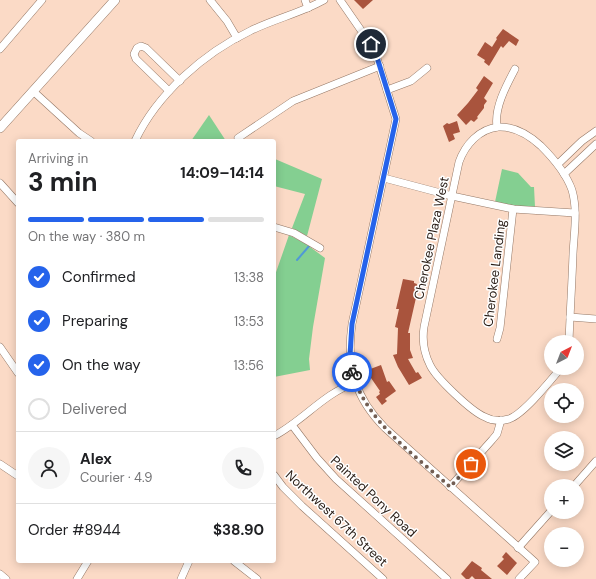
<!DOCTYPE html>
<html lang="en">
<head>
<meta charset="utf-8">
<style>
	body { margin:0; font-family:"DM Sans",sans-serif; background:#f6f6f6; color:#202124; height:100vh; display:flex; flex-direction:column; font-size:15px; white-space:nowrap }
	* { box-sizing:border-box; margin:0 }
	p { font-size:13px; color:#757577 }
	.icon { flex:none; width:22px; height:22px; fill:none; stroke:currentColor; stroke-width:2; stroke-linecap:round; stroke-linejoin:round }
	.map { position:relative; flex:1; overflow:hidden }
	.panel { position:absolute; left:16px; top:139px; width:260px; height:424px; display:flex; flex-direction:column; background:#fff; border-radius:4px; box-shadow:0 2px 10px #0003 }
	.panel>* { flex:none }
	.needle { width:26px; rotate:42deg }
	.controls { position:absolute; left:544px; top:335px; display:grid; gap:8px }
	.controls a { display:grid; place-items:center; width:40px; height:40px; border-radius:50%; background:#fff; box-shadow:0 2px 10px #0003; font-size:20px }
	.pin { position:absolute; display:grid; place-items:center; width:34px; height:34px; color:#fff; margin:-17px; border:2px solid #fff; border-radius:50%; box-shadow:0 1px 4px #0007 }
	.courier { position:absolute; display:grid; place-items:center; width:40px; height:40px; margin:-20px; border:3px solid #2563eb; border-radius:50%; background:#fff; color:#222; box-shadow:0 1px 5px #0007 }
	.head em { font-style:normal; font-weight:700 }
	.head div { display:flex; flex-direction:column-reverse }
	.head { display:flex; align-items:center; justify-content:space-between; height:68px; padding:0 12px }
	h1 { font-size:26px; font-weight:700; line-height:30px }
	.bar { display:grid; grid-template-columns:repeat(4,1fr); gap:6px 4px; align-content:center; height:48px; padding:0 12px }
	.bar i { height:5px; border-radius:3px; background:#e0e0e0 }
	.bar .current { background:#2563eb }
	.bar p { grid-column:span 4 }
	.line { display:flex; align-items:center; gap:10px; padding:0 12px; border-top:1px solid #e0e0e0 }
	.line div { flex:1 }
	.round { display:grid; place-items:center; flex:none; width:42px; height:42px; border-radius:21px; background:#f6f6f6 }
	ol { padding:0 12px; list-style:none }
	li { display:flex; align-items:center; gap:12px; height:44px }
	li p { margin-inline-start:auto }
	li .icon { padding:4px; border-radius:50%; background:#2563eb; color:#fff; stroke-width:4 }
	li:last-child { color:#757577 }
	li i { width:22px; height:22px; border:2px solid #e0e0e0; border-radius:50% }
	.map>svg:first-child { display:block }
</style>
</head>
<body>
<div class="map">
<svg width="596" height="579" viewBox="0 0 596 579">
	<rect width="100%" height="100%" fill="#fbdac6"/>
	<g fill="#84cf91">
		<path d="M209,115l17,26h-35z"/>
		<path d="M275,159l47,20 -15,57 -15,-8 13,-34 -31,-8v-26z"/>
		<path d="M502,169l16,4 13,14h3l1,20 -19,-1 -21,-4z"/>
		<path d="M289,235l17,9 19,14 -12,69 -4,32 1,11 -36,7v-99z"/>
	</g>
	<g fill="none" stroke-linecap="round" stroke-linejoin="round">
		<path stroke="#5099d6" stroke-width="2" d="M297,260l13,-15"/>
	</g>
	<g fill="#a9543d">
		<path d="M354,0h19l-10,9z"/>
		<path d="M503,29l16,11 -3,6 -7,-5 -6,7 -2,-2 -12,20 -5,-4 1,-2 -8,-5 8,-13 7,5 5,-8 -1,-1z"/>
		<path d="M484,76l9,7 -9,15 3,3 -3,4v3l-7,9 1,1 -4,4 -3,-2 -5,5 -9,-10 11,-12 10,-13 -2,-2z"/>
		<path d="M457,121l3,11 -7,2 2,5 -6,3 -6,-16 4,-3 2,1z"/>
		<path d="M403,279l11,2v2l3,1 -1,4 2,1 -10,44h2v17l3,8 -5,1 8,14 2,-1 4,6 -13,7 -11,-18 -5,-12 4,-1 1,-26 -3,-1 4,-18h-3z"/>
		<path d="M381,365l6,17 2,-1 7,10 -11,8 2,2 -5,4 -6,-8 4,-3 -1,-2 1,-1 -9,-13 -3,2 -3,-9z"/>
		<path d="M506,552l11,11 -10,12 -10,-9 7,-7 -2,-2z"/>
		<path d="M472,561l10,7 -1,2 11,9h-17l-3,-3 -3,3h-3l-5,-5z"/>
	</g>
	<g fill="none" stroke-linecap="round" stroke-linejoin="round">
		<defs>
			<g id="street">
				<path d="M210,0l17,21 10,17"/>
				<path d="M305,0l3,8"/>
				<path d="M340,0l34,49 22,70 -44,205c-6,42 3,74 33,104l150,134 -16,17"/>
				<path d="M0,49l42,-49"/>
				<path d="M387,90l24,-9 16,-13"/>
				<path d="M33,91l46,42 12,8"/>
				<path d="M169,91l-33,-32 -2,-5 3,-6 4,-2 5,2 34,33"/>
				<path d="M497,127c-3,-19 9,-41 18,-58"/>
				<path d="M238,138l55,-37 87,-35"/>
				<path d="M135,141c22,-47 69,-88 115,-110 24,-12 51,-18 74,-31"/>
				<path d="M558,164l24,-23 14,-10"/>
				<path d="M564,174l32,-30"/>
				<path d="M384,178l68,18 61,13 62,4"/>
				<path d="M0,183l18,20"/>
				<path d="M274,227l20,6 26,15"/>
				<path d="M570,317l26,2"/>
				<path d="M497,339l3,-11 13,-119"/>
				<path d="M0,347l18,26"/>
				<path d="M561,368c-11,13 -37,46 -52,51 -8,2 -17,2 -24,-2 -13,-5 -49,-39 -55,-52 -6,-12 -8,-25 -6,-38l35,-165c6,-17 20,-33 39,-35 17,-1 31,8 43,19 13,13 25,27 31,44 6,21 2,43 1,64 -1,29 -3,59 -4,88"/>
				<path d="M292,425l25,33 19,21 111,100"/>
				<path d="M274,436c29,-15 50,-43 81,-53"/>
				<path d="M0,464l18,12"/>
				<path d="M274,475l9,12 19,19 81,73"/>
				<path d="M574,486l22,-25"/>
				<path d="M450,487l42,-47 5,-6 4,-14"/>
				<path d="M518,548l33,-37"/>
				<path d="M234,561l23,18"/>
				<path d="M0,574l6,5"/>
				<path d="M77,579l11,-18"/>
				<path d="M181,579l8,-18"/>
			</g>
			<path id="secondary" d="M0,128l115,-128"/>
		</defs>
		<use href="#street" stroke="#947765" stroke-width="8"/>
		<use href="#secondary" stroke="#947765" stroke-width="10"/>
		<use href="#street" stroke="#fff" stroke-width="7"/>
		<use href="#secondary" stroke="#fff" stroke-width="9"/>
	</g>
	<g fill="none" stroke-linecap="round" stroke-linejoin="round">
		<path stroke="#725e53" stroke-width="4" stroke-dasharray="0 7.2" d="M352,372c15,51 61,81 98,115l21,-23"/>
		<path stroke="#2563eb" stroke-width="5" d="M352,372l-2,-17 2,-31 44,-205 -20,-65 -5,-10"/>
	</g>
	<g text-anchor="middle" stroke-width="3" stroke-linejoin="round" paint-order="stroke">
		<g font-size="13" fill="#281c15" stroke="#fff">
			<text transform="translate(431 238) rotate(-78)" y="5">Cherokee Plaza West</text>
			<text transform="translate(494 273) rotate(-83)" y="5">Cherokee Landing</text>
			<text transform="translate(374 496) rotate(43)" y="5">Painted Pony Road</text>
			<text transform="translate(337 518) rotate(43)" y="5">Northwest 67th Street</text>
		</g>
	</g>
</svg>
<div class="controls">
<a><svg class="needle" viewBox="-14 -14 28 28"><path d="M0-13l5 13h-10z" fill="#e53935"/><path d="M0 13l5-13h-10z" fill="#757577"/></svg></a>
<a><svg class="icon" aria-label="locate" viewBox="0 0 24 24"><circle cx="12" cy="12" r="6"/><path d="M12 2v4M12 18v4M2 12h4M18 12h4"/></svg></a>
<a><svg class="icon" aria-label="layers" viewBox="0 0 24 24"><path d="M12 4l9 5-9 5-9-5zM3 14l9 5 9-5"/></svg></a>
<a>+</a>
<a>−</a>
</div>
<div class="pin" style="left:471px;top:464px;background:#ea580c"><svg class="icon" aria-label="bag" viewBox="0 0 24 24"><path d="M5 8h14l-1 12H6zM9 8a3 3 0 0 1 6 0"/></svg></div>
<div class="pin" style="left:371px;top:44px;background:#1f2937"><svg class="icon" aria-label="home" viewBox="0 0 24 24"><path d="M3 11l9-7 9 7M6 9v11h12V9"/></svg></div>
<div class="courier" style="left:352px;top:372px"><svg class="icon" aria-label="bike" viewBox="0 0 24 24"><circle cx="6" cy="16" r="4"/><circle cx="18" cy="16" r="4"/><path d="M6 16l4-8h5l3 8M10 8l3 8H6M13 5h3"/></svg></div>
<section class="panel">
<div class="head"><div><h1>3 min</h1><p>Arriving in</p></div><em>14:09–14:14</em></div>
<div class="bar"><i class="current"></i><i class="current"></i><i class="current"></i><i></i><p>On the way · 380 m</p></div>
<ol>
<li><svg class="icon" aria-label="check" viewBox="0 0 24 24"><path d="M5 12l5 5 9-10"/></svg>Confirmed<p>13:38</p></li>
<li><svg class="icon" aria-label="check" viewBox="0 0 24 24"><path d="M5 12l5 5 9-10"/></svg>Preparing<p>13:53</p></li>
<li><svg class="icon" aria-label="check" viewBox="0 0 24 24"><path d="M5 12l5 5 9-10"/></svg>On the way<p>13:56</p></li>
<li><i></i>Delivered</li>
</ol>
<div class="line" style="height:72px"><a class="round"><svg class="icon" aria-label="person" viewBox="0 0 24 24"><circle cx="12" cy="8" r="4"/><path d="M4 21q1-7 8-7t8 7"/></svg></a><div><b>Alex</b><p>Courier · 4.9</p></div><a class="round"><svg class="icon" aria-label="phone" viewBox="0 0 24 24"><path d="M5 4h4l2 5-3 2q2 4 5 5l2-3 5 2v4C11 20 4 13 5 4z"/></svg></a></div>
<div class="line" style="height:52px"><div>Order #8944</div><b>$38.90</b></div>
</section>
</div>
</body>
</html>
